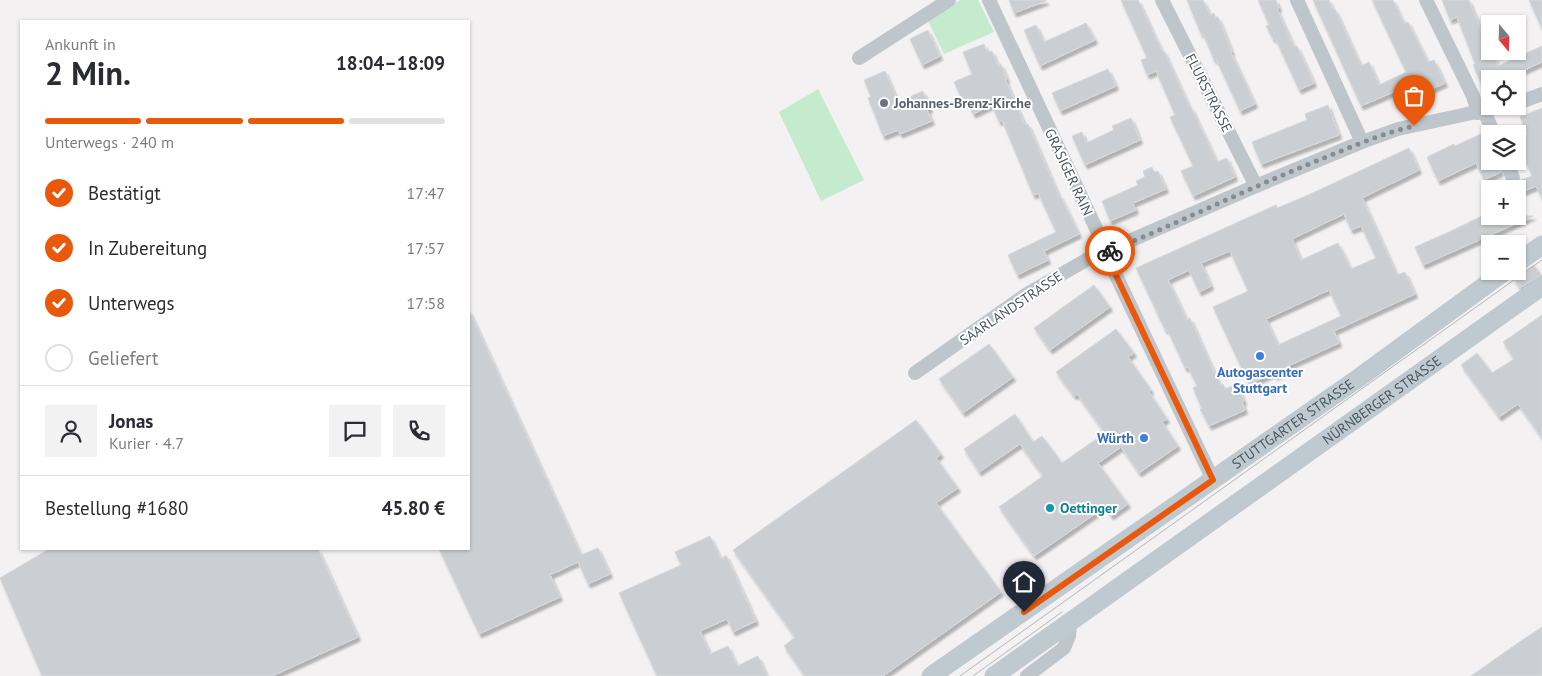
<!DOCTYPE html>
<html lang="de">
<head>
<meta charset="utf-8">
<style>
	body { margin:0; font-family:"PT Sans",sans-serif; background:#f2f2f3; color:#2b2b33; height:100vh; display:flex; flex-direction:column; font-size:19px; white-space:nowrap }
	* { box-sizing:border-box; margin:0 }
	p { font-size:16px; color:#7c7c81 }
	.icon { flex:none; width:28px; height:28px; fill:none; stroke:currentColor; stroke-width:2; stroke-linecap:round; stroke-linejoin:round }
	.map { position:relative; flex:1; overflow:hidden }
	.details { position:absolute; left:20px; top:20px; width:450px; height:530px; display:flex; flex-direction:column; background:#fff; border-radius:0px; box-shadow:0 1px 4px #0004 }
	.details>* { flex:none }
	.needle { width:32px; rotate:161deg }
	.fabs { position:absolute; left:1481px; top:15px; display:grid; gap:10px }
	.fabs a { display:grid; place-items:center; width:45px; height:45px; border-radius:0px; background:#fff; box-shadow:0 1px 4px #0004; font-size:25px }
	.pin { position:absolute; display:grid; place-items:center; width:42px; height:42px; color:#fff; margin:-51px -21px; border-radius:50% 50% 50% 0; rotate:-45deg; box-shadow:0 0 5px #0007 }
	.pin .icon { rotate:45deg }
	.courier { position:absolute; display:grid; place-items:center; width:50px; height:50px; margin:-25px; border:4px solid #ea580c; border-radius:50%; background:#fff; color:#222; box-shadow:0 1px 6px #0007 }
	.head em { font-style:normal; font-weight:800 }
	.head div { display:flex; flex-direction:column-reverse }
	.head { display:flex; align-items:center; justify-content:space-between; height:85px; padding:0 25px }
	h1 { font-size:32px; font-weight:800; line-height:38px }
	.bar { display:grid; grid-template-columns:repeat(4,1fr); gap:8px 5px; align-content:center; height:60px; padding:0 25px }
	.bar i { height:6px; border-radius:4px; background:#e1e1e2 }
	.bar .active { background:#ea580c }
	.bar p { grid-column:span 4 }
	.line { display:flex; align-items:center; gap:12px; padding:0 25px; border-top:1px solid #e1e1e2 }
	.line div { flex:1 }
	.round { display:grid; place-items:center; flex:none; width:52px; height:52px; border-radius:0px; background:#f2f2f3 }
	ol { padding:0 25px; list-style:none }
	li { display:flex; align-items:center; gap:15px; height:55px }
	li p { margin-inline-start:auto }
	li .icon { padding:5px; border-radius:50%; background:#ea580c; color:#fff; stroke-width:4 }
	li:last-child { color:#7c7c81 }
	li i { width:28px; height:28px; border:2px solid #e1e1e2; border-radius:50% }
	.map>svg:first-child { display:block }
</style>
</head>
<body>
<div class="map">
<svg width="1542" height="676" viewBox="0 0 1542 676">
	<defs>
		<filter id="shadow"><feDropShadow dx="2.5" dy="4" stdDeviation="1" flood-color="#0004"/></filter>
	</defs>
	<rect width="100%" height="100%" fill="#f3f1f1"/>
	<g fill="#c5ebcf">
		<path d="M960,0h18l16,32 -50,22 -16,-33z"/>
		<path d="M818,89l46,91 -43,21 -42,-89z"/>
	</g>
	<g fill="#cbcfd3" stroke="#d6d8db" fill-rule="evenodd" filter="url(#shadow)">
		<path d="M1009,0h37v1l-32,12z"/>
		<path d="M1121,0h17l24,51h2l26,57 1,-1 26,55 10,-4 8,19 -42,19 -12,-25 12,-5 -23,-49 5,-2 -19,-44 -9,4 -6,-15 6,-2z"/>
		<path d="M1187,0h16l7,15 4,-2 2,5 2,-1 14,35 -1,1 24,51 -15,7 -24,-52 -2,1 -11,-26h-2z"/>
		<path d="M1258,0h18l3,8 -2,1 17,38 3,-1 17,37 -15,7 -24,-52 -2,1 -7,-13 3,-1z"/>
		<path d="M1313,0h16l4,10 2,-1 26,57 8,-4 10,23 27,-13 -34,-72h21l11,24 4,-2 20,40 6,-2 11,23 -43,20 -6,-12 -35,15z"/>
		<path d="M1442,0h27l22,57 3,-1 4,10 44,-20v16l-37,17h-15v21h-2l-15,-35 2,-1 -18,-47 -7,3z"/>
		<path d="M1529,0h13v29z"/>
		<path d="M1086,23l9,17 -55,26 -16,-36 12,-5 8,17z"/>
		<path d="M928,30l12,26 -18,9 -12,-26z"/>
		<path d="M984,44l3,8 5,-1 6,15 3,-2 6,15h-2l20,46 3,-1 31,72 1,-1 19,39 -35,17 4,9 -31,15 -9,-20 48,-23 -18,-39 -5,2 -31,-75 -3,2 -7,-17 -19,9 -5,-11 -4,1 -10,-22 18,-8 -9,-22z"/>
		<path d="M1108,69l8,17 -56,25 -8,-18z"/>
		<path d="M885,71l13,31 25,-11 7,18 -3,1 5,11 -32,13 -2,-4 -15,6 -15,-38 3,-1 -7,-17z"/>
		<path d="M1328,105l11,30 -78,29 -9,-22 55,-22 -2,-6z"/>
		<path d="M1542,108v91l-6,-13 -18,8v-9l3,-5 11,-4 -10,-23 -4,-6v-5l9,-8 -7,-17z"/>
		<path d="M1131,118l9,22 -55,25 -13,-29 10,-4 4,11 28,-13 -2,-4z"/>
		<path d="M1483,133l7,15v13h6l5,11 -17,8 -8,-17 -38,18 -11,-24 27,-13 1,2z"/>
		<path d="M1409,148l10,22 -57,28 35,77 8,-3 10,22 -81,37 5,12 -51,23 2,4 -15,6 -1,-3 -25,11 -36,-77 35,-16 -18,-40 -29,12 10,23 -12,6 -10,-22 -21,10 19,40 3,-2 30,67 3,-1 2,5 12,-5 7,17 -2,1 3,8 -36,16 -9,-17h2l-9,-21 4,-2 -9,-19 -3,1 -18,-39 -2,1 -29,-62 140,-63 1,3 29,-12zM1344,214l7,16 10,-4 15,32 -25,11 -13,-26 -37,17 -9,-21zM1329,290l12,26 -63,29 -12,-26z"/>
		<path d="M1152,167l2,5 4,-1 8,18 -33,14 3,7 -26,11 -8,-20 36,-16 -2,-4 9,-4 -2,-6z"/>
		<path d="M1490,212v4h43l-110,49 -8,-18 34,-15z"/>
		<path d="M1534,265l7,10 -21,13 -7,-10 3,-5 8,-2z"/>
		<path d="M1094,285l16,22 -60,43 -16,-22z"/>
		<path d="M469,310l112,245 17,-7 12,26 -22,10 -10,-22 -28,13 10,22 -81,37 -40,-85h30z"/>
		<path d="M1542,315v123l-24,-34 -19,13 -38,-52 16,-12 15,20 22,-14 -11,-17z"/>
		<path d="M1116,329l18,24 -6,4 23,33 -2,2 18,27 -5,3 16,24 -39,27 -18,-26 -23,16 30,41 -17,12 -6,-9 -71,49 -35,-49 44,-31 -23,-32 -41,28 -15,-23 51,-35 18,28 9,-6 20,27 43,-30 -28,-39 -3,2 -18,-24z"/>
		<path d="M989,344l24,33 -50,36 -24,-34z"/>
		<path d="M916,420l25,34 -5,4 22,30 -22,15 65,89 -118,84h-78l-21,-30 11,-9 -62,-87z"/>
		<path d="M710,536l11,23 5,-4 30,66 -23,11 -6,-13 -27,12 10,23 18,-8 9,20 21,-10 9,20h-110l-38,-83 62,-28 -6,-13z"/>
		<path d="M49,549h269l40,88 -86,39h-230l-42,-98z"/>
		<path d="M1542,627v49h-71l47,-33z"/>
	</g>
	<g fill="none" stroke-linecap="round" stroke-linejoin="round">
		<g stroke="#bec6cc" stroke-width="14">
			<path d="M989,0l112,239 11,28 101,213"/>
			<path d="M1162,0l94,186"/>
			<path d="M1297,0l65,142"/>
			<path d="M1426,0l47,96 5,17"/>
			<path d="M859,58l90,-58"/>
			<path d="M1518,103l24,-9"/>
			<path d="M1484,111l10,23"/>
			<path d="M1506,161l7,17"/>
			<path d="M915,373l112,-79 61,-35 168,-73 106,-44 36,-13 106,-23"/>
			<path d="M1027,676l37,-28 5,-12 1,-14"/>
		</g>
		<g stroke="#bfc9d0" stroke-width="19">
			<path d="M1518,262l24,-17"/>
			<path id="s1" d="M931,676l429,-299 145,-106"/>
			<path id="s2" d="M994,676l548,-390"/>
		</g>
		<g stroke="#b4b7ba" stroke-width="1">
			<path d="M960,676l582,-416"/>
			<path d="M973,676l89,-64"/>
		</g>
	</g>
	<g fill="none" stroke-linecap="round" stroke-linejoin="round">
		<path stroke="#868c90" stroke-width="5" stroke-dasharray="0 9" d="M1110,251c68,-28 135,-61 204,-89 33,-13 65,-28 100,-36"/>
		<path stroke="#ea580c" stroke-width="6" d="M1024,612l189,-132 -101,-213 -6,-15 4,-1"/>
	</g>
	<circle fill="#6b7280" stroke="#fff" stroke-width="2" cx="884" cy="103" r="5"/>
	<g fill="#3f7fe0" stroke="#fff" stroke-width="2">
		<circle cx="1260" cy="356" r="5"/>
		<circle cx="1144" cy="438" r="5"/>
	</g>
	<circle fill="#0f9aa8" stroke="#fff" stroke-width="2" cx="1050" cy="508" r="5"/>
	<g text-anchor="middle" stroke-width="4" stroke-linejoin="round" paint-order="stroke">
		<g font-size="14" fill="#4b565c" stroke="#fff">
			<text transform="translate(1209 93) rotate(63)" y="5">FLURSTRASSE</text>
			<text transform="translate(1069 172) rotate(65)" y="5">GRASIGER RAIN</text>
			<text transform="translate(1011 308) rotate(-34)" y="5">SAARLANDSTRASSE</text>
			<text dy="5" stroke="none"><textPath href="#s2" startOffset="476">NÜRNBERGER STRASSE</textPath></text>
			<text dy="5" stroke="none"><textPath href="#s1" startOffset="441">STUTTGARTER STRASSE</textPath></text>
		</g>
		<g font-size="14" font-weight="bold" fill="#5b616d" stroke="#fff" text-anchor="start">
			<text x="894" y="108">Johannes-Brenz-Kirche</text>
		</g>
		<g font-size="14" font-weight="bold" fill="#366cbe" stroke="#fff">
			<text x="1260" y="377">Autogascenter<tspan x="1260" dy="16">Stuttgart</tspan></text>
			<text x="1134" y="443" text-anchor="end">Würth</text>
		</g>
		<g font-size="14" font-weight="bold" fill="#0d838f" stroke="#fff" text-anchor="start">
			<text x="1060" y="513">Oettinger</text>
		</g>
	</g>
</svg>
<div class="fabs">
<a><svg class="needle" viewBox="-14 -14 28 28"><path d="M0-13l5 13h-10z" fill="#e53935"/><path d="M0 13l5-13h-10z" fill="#7c7c81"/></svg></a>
<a><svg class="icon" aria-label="locate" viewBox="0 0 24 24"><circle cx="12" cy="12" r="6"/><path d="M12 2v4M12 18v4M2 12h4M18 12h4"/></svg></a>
<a><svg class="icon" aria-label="layers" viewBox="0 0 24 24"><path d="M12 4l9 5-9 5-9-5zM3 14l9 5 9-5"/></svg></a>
<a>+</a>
<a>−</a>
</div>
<div class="pin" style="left:1414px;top:126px;background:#ea580c"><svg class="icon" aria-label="bag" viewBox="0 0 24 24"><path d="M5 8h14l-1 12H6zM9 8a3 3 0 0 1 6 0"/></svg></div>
<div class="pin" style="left:1024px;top:612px;background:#1f2937"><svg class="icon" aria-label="home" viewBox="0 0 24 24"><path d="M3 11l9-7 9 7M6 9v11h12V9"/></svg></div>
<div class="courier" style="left:1110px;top:251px"><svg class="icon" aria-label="bike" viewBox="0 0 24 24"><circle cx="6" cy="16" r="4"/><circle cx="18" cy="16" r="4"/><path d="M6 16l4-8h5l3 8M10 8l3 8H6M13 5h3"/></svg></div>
<section class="details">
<div class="head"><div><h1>2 Min.</h1><p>Ankunft in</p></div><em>18:04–18:09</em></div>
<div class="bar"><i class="active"></i><i class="active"></i><i class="active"></i><i></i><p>Unterwegs · 240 m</p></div>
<ol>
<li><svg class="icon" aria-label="check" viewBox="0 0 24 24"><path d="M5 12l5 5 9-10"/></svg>Bestätigt<p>17:47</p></li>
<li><svg class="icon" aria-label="check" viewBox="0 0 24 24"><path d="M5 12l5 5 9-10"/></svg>In Zubereitung<p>17:57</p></li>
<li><svg class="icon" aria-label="check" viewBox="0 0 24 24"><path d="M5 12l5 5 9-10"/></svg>Unterwegs<p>17:58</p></li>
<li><i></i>Geliefert</li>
</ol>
<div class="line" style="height:90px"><a class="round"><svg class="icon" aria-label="person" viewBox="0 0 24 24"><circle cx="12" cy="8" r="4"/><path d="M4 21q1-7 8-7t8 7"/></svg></a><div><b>Jonas</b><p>Kurier · 4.7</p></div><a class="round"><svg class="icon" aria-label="chat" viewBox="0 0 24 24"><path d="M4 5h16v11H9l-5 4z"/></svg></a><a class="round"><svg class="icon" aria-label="phone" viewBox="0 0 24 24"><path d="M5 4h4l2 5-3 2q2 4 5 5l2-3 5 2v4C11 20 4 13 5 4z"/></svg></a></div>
<div class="line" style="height:65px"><div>Bestellung #1680</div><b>45.80 €</b></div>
</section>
</div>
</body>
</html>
